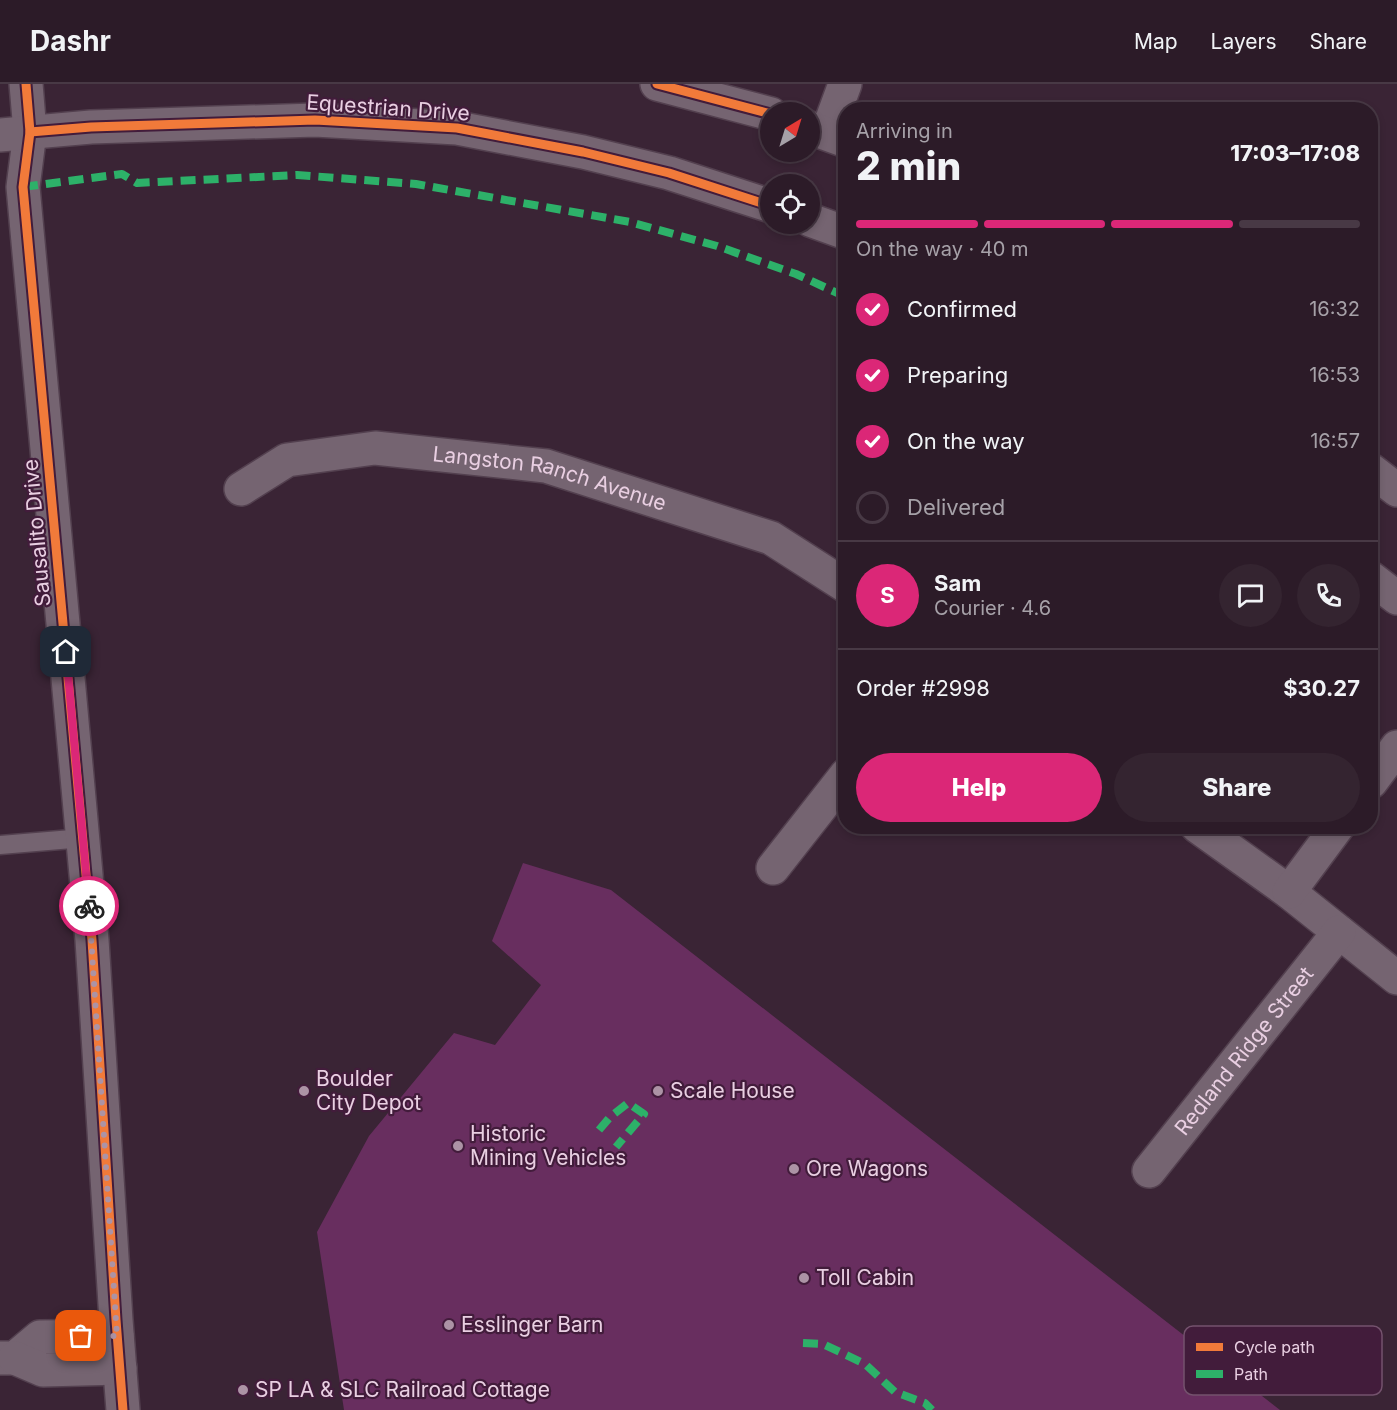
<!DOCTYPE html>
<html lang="en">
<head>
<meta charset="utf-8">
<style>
	body { margin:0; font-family:Inter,sans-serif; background:#342430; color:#f1f3f6; height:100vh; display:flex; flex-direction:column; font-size:22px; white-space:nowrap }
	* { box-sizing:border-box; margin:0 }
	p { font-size:20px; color:#a6a1a8 }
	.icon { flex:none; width:33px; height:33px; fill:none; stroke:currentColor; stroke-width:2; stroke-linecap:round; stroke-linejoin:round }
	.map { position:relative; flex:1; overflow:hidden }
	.panel { position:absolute; left:838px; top:18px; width:540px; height:732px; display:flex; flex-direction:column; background:#2c1b28; border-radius:24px; box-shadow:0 3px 9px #0003,0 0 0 2px #483945 }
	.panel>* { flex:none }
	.needle { width:39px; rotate:38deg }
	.tools { position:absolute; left:760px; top:18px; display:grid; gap:12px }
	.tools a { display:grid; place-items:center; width:60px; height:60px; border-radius:50%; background:#2c1b28; box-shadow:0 3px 9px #0003,0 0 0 2px #483945; font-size:30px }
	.pin { position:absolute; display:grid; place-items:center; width:51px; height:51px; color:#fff; margin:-26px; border-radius:12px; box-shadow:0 3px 9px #0006 }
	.courier { position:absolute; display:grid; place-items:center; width:60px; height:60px; margin:-30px; border:4px solid #db2777; border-radius:50%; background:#fff; color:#222; box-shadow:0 2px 8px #0007 }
	.overview em { font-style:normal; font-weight:800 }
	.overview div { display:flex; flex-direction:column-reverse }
	.overview { display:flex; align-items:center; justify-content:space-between; height:102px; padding:0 18px }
	h1 { font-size:39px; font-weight:800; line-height:45px }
	.bar { display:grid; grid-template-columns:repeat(4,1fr); gap:9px 6px; align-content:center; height:72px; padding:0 18px }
	.bar i { height:8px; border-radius:4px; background:#483945 }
	.bar .active { background:#db2777 }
	.bar p { grid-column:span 4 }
	.line { display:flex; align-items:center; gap:15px; padding:0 18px; border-top:2px solid #483945 }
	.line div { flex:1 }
	.round { display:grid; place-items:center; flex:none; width:63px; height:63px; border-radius:32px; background:#342430 }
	ol { padding:0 18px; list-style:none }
	li { display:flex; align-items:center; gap:18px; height:66px }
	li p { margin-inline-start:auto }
	li .icon { padding:6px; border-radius:50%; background:#db2777; color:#fff; stroke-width:4 }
	li:last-child { color:#a6a1a8 }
	li i { width:33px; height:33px; border:3px solid #483945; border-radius:50% }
	.primary-button { display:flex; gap:12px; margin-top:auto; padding:12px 18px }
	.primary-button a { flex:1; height:69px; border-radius:36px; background:#db2777; color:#fff; font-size:24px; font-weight:800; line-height:69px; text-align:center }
	.primary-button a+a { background:#342430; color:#f1f3f6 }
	header { display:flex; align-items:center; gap:36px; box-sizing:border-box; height:84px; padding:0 30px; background:#2c1b28; border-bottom:2px solid #483945 }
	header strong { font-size:28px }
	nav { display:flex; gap:33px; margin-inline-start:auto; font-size:21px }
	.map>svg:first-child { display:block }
</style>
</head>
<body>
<header>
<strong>Dashr</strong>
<nav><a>Map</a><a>Layers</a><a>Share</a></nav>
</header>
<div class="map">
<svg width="1397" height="1326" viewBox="0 0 1397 1326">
	<rect width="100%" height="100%" fill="#3a2435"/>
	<path fill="#682e5f" d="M523,779l88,27 669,520h-936l-27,-178 52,-96 85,-103 41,12 46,-60 -49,-44z"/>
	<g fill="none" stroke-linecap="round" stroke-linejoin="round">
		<defs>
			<path id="service" d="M0,761l84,-7"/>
			<g id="minor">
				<path d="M30,48l-7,55 69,753 24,380 7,90"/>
				<path d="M827,49l18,-49"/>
				<path id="s1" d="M241,405l46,-29 88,-12 171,18 225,72 75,48"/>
				<path d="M1371,698l26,-35"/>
				<path d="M1197,742l92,66 108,86"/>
				<path d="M773,784l73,-93"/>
				<path d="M1289,808l49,-66"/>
				<path id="s2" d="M1149,1087l190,-239"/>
				<path d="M0,1274h15l25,-21 77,-1"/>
				<path d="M15,1274l28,12 77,-2"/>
			</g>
			<g id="tertiary">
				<path d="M26,0l4,48"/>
				<path d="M657,0l114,30"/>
				<path d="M810,44l36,13"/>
				<path d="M0,51l91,-8 224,-7 142,8 126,24 86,21 102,33"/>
				<path d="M810,136l36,13"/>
				<path d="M1371,386l26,20"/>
				<path d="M1371,494l26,20"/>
			</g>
		</defs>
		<use href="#service" stroke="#53404f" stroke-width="21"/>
		<use href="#minor" stroke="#53404f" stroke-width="36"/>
		<use href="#tertiary" stroke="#53404f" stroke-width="36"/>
		<use href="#service" stroke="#756471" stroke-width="18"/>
		<use href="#minor" stroke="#756471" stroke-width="33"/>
		<use href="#tertiary" stroke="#756471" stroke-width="33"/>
		<g stroke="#2db169" stroke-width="8" stroke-dasharray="15 8" stroke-linecap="butt">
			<path d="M23,103l99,-13 15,9 160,-8 119,9 214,38 87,24 79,28 50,23"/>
			<path d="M599,1046l11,-13 18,-14 16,11 -28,33"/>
			<path d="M803,1259l20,1 42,20 30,28 30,11 7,7"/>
		</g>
		<defs>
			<g id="cycleway">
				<path d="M26,0l4,48 -7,55 69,753 24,380 7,90"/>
				<path d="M657,0l114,30"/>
				<path d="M30,48l61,-5 224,-7 142,8 126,24 86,21 102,33"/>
			</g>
		</defs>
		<use href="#cycleway" stroke="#421c3b" stroke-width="13"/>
		<use href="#cycleway" stroke="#f17a3a" stroke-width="9"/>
	</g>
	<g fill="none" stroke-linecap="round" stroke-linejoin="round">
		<path stroke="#ac93a5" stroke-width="6" stroke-dasharray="0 10.8" d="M81,1252h36l-28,-430"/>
		<path stroke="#db2777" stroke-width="8" d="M66,568l23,254"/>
	</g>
	<g fill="#ac93a5" stroke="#421c3b" stroke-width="2">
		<circle cx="304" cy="1007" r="6"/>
		<circle cx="658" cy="1007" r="6"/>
		<circle cx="458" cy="1062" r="6"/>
		<circle cx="794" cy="1085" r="6"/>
		<circle cx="804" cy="1194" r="6"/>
		<circle cx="449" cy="1241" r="6"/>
		<circle cx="243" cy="1306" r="6"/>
	</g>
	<g text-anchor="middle" stroke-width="4.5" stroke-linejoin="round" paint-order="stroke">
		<g font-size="21" fill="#e9cfe2" stroke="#421c3b">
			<text transform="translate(388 24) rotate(4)" y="7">Equestrian Drive</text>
			<text dy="7" stroke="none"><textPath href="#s1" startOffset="321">Langston Ranch Avenue</textPath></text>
			<text transform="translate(37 449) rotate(-95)" y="7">Sausalito Drive</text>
			<text dy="7" stroke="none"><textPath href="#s2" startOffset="153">Redland Ridge Street</textPath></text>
		</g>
		<g font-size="21" fill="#e9cfe2" stroke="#421c3b" text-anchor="start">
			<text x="316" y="1002">Boulder<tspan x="316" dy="24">City Depot</tspan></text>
			<text x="670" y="1014">Scale House</text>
			<text x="470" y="1057">Historic<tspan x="470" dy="24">Mining Vehicles</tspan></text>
			<text x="806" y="1092">Ore Wagons</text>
			<text x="816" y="1201">Toll Cabin</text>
			<text x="461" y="1248">Esslinger Barn</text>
			<text x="255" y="1313">SP LA &amp; SLC Railroad Cottage</text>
		</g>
	</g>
	<rect x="1184" y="1242" width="198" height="69" rx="9" fill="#421c3b" stroke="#74526d" stroke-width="1.5"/>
	<rect x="1196" y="1259" width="27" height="8" fill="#f17a3a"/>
	<rect x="1196" y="1286" width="27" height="8" fill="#2db169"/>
	<g font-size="16" fill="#e9cfe2">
		<text x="1234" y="1269">Cycle path</text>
		<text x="1234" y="1296">Path</text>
	</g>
</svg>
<div class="tools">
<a><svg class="needle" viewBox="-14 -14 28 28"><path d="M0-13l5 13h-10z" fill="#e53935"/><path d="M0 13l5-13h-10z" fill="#a6a1a8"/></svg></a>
<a><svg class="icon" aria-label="locate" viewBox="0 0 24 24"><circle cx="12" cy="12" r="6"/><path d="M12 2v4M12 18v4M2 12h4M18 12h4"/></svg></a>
</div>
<div class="pin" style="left:81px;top:1252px;background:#ea580c"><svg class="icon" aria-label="bag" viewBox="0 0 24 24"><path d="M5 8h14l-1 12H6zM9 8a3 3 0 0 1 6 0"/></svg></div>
<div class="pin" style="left:66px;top:568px;background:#1f2937"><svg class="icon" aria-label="home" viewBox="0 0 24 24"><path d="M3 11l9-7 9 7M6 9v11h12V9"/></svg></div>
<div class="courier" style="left:89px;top:822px"><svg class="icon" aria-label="bike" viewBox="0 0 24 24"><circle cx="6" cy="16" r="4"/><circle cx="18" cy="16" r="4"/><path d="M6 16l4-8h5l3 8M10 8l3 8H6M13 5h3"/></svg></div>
<section class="panel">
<div class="overview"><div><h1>2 min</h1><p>Arriving in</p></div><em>17:03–17:08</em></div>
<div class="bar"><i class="active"></i><i class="active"></i><i class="active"></i><i></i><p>On the way · 40 m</p></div>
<ol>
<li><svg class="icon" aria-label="check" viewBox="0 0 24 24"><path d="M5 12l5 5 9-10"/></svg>Confirmed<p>16:32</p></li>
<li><svg class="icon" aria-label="check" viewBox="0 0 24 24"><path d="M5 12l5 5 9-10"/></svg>Preparing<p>16:53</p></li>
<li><svg class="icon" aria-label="check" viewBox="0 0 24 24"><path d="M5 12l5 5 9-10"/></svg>On the way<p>16:57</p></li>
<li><i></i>Delivered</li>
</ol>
<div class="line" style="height:108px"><b class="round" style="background:#db2777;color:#fff">S</b><div><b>Sam</b><p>Courier · 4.6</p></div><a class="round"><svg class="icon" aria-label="chat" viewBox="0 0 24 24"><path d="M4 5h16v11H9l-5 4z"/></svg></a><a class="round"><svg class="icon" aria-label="phone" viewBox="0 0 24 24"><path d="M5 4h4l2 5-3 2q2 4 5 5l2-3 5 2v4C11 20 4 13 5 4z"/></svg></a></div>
<div class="line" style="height:78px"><div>Order #2998</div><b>$30.27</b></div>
<div class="primary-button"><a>Help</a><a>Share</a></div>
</section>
</div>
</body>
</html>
